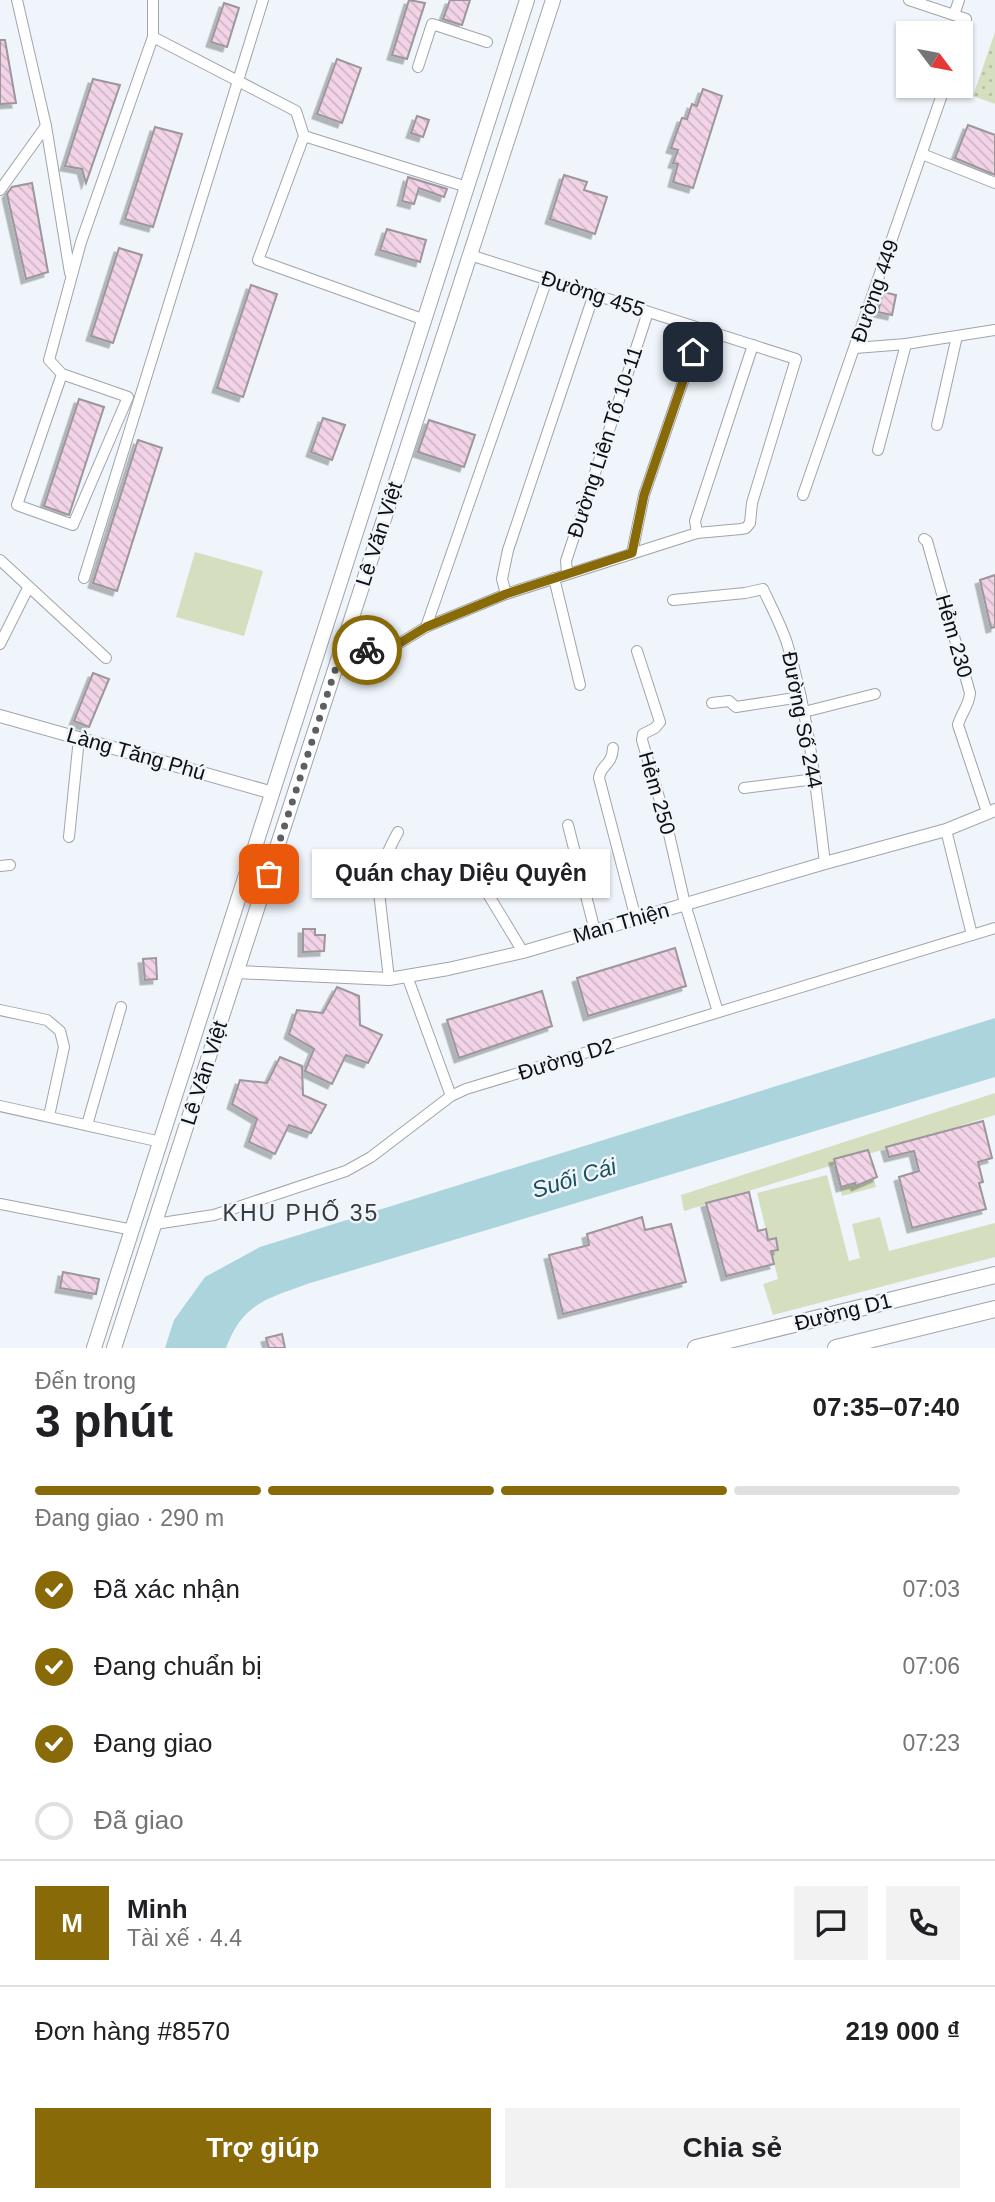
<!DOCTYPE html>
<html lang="vi">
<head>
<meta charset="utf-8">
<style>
	body { margin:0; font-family:Arial,sans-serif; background:#f2f2f2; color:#202124; height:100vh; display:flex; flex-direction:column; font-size:26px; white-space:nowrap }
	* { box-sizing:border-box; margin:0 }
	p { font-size:23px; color:#757577 }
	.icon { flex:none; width:38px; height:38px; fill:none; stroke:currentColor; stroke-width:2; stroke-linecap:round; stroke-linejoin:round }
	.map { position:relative; height:1348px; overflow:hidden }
	.sheet { display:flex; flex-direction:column; background:#fff; flex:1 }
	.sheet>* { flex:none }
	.needle { width:46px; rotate:122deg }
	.tools { position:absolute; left:896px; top:21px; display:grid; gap:14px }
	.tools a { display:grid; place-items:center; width:77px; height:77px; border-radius:0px; background:#fff; box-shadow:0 2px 5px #0004; font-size:35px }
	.pin { position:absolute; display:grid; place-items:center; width:60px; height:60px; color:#fff; margin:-30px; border-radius:14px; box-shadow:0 4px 10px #0006 }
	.courier { position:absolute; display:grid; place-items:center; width:70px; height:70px; margin:-35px; border:5px solid #896a08; border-radius:50%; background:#fff; color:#222; box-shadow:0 2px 9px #0007 }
	.bubble { position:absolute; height:49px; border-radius:0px; background:#fff; box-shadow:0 2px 5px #0004; font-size:23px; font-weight:800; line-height:49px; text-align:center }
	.overview em { font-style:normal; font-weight:800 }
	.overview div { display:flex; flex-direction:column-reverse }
	.overview { display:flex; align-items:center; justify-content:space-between; height:119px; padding:0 35px }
	h1 { font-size:46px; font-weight:800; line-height:52px }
	.bar { display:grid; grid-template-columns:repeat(4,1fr); gap:10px 7px; align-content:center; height:84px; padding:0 35px }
	.bar i { height:9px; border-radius:5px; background:#e0e0e0 }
	.bar .current { background:#896a08 }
	.bar p { grid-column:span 4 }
	.line { display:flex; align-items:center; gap:18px; padding:0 35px; border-top:2px solid #e0e0e0 }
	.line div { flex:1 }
	.round { display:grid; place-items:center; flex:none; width:74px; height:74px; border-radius:0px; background:#f2f2f2 }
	ol { padding:0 35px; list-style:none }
	li { display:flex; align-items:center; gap:21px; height:77px }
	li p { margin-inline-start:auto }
	li .icon { padding:7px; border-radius:50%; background:#896a08; color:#fff; stroke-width:4 }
	li:last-child { color:#757577 }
	li i { width:38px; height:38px; border:4px solid #e0e0e0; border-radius:50% }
	.button { display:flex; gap:14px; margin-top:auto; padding:14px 35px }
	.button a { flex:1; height:80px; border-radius:0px; background:#896a08; color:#fff; font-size:28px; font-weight:800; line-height:80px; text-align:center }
	.button a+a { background:#f2f2f2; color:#202124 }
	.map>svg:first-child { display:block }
</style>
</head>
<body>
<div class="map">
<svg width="995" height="1348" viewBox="0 0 995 1348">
	<defs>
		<pattern id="park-dots" width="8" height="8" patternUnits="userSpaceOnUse" patternTransform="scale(1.75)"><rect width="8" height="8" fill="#d5dfc0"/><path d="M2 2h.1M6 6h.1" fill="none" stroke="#b6bea4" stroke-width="1.8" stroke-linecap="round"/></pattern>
		<pattern id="building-back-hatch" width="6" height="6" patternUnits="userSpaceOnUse" patternTransform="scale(1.75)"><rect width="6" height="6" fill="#f2d3e8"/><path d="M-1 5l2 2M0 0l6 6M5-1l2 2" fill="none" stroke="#ceb4c6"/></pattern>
		<filter id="shadow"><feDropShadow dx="-4.5" dy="4.5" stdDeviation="0" flood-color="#0004"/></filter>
	</defs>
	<rect width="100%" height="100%" fill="#eff5fb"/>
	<g fill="#d5dfc0">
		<path d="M195,552l68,19 -19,65 -68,-19z"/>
		<path d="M995,1093v22l-311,96 -3,-16z"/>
		<path d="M869,1158l7,29 -34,9 -8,-29z"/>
		<path d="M827,1175l22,86 11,-3 -8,-34 28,-7 9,34 106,-28v34l-222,58 -10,-31 15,-5 -21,-86z"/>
	</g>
	<path fill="url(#park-dots)" d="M995,32v72l-22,-8z"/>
	<path fill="#abd4dd" d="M995,1018v59l-688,207c-41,15 -65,20 -81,64h-61l9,-28 31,-43 55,-30z"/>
	<g fill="url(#building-back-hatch)" stroke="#9d969a" stroke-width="2" filter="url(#shadow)">
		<path d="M409,0l16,3 -18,56 -15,-4z"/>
		<path d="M450,0h20l-8,25 -19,-6z"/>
		<path d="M224,3l15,5 -12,39 -16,-5z"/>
		<path d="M0,40h5l11,63 -16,1z"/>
		<path d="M337,59l24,9 -19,55 -25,-9z"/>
		<path d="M93,79l27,6 -34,98 -4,-14 -17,-3z"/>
		<path d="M703,89l19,7 -29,92 -20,-6 5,-18 -5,-1 5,-13 -7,-2 11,-30 5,1 5,-15 5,2z"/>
		<path d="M417,116l12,4 -6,17 -12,-4z"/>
		<path d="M968,125l27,10v40l-40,-17z"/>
		<path d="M155,127l27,7 -29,93 -28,-8z"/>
		<path d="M564,175l23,7 -3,8 23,7 -12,37 -45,-15z"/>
		<path d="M408,177l39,12 -3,8 -25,-9 -5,16 -12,-3z"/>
		<path d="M32,183l16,89 -22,7 -19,-85 5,-7z"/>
		<path d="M387,229l39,11 -6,22 -40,-12z"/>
		<path d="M119,248l23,7 -29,88 -22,-7z"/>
		<path d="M251,285l26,9 -34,103 -26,-9z"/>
		<path d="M883,292l13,3 -4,20 -14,-3z"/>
		<path d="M79,399l25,8 -35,108 -25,-9z"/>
		<path d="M323,418l22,7 -13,35 -21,-8z"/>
		<path d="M429,420l46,15 -11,32 -46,-15z"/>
		<path d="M138,440l24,8 -45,143 -24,-8z"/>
		<path d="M995,575v52l-4,1 -11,-48z"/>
		<path d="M93,673l16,6 -20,48 -15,-6z"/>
		<path d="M303,929h12v6h10l-1,16 -21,1z"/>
		<path d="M675,948l11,38 -98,30 -11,-38z"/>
		<path d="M156,958l1,21 -12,1 -2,-21z"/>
		<path d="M337,987l22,9 1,29 22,10 -14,28 -22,-8 -14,29 -27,-13 9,-22 -25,-15 8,-24 26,3z"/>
		<path d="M542,991l10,35 -93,32 -12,-38z"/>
		<path d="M280,1057l22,9 1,29 23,10 -15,28 -22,-8 -14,29 -26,-12 8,-23 -25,-15 8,-24 27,3z"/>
		<path d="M983,1121l9,37 -14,4 5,20 -4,1 7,26 -74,19 -13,-51 20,-6 -5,-20 -25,6 -3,-10z"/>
		<path d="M868,1150l9,27 -21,9 -1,-3 -14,4 -7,-28z"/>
		<path d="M749,1192l9,39 8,-2 2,11 8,-2 2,12 -7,1 3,13 -48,12 -20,-73z"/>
		<path d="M642,1217l3,13 26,-6 15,58 -123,32 -14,-59 40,-10 -2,-11z"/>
		<path d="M63,1272l36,7 -3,15 -36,-6z"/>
		<path d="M282,1334l3,14h-16l-3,-10z"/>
	</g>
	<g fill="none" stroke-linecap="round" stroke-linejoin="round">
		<defs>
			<g id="minor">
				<path d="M17,0l29,126 24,147"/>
				<path d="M909,0l57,19 -5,17"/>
				<path d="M954,15l5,-15"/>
				<path d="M153,37l143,74 8,25 -46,124 167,60"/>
				<path d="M418,67l14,-43 55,18"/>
				<path d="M304,136l163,51"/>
				<path d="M922,154l73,29"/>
				<path d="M0,190l46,-64"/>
				<path d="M855,348l51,-4 89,-14"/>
				<path d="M62,374l-45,131 56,20 55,-128 -66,-23 -13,-14 32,-118 72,-205v-37"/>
				<path d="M937,425l20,-89"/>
				<path d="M878,450l28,-106"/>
				<path d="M803,495l142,-409"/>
				<path d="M697,533l-2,-12 58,-176"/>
				<path d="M924,539l3,2 43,152c-1,13 -9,20 -12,32l29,87"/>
				<path d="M632,553l12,-58 57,-166"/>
				<path d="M0,560l106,98"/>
				<path d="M567,573l-1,-12 82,-249"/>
				<path d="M84,578l179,-578"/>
				<path d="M554,578l26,107"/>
				<path d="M506,594l-4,-15 6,-29 86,-256"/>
				<path d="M673,600l72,-7 18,-4c8,17 18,36 24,54 22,72 29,146 38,220"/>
				<path d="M426,627l121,-348"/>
				<path d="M0,644l28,-56"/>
				<path d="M342,649l38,1 15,-4 31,-19 80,-33 191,-61 44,-4 5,-1 4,-5 2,-20 44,-144 -326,-104"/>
				<path d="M637,651l23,71 -5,6 -12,6 -1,6 24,81 19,83 33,108"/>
				<path d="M712,703l17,-2 7,6 65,-10"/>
				<path d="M804,712l71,-18"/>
				<path d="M613,748c-1,18 -12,16 -14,30l37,141"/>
				<path d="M744,788l71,-9"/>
				<path d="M568,825l27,106"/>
				<path d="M946,830l26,105"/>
				<path d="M69,837l10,-99"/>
				<path d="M422,860c22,-1 36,-6 52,11l49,81"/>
				<path d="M0,866l10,-1"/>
				<path d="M407,976l44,120"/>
				<path d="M389,979l-10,-87c0,-22 8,-40 19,-60"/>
				<path d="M0,1010l47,10 13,11 4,16 -15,69"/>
				<path d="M0,1106l161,36"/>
				<path d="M87,1125l34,-118"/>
				<path d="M0,1204l133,26"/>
				<path d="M155,1224l59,-9 132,-44 25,-14 80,-61 15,-7 529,-161"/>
			</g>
			<g id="tertiary">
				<path d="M0,716l273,77"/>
				<path d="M237,972l152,7 59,-10 75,-17 302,-89 121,-33 49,-20"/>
			</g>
			<g id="secondary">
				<path d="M94,1348l433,-1348"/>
				<path d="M114,1348l439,-1348"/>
			</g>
			<g id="primary">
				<path d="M696,1348l299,-73"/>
				<path d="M836,1348l159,-39"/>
			</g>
		</defs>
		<use href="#minor" stroke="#9fa5aa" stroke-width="12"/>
		<use href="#tertiary" stroke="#9fa5aa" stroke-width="14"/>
		<use href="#secondary" stroke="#9fa5aa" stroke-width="16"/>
		<use href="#primary" stroke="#9fa5aa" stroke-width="18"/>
		<use href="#minor" stroke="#fff" stroke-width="10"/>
		<use href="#tertiary" stroke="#fff" stroke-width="12"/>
		<use href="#secondary" stroke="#fff" stroke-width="14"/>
		<use href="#primary" stroke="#fff" stroke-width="16"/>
	</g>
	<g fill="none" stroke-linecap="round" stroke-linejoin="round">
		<path stroke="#5c6063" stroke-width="7" stroke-dasharray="0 12.6" d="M269,874l73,-225 25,1"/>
		<path stroke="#896a08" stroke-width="9" d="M367,650h13l15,-4 31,-19 80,-33 126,-41 12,-58 49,-143"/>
	</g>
	<g text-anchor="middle" stroke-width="5" stroke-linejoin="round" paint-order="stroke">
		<g font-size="21" fill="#0d0f11" stroke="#eff5fb">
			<text transform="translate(875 291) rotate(-71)" y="7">Đường 449</text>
			<text transform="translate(593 294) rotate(18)" y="7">Đường 455</text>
			<text transform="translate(605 442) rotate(-72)" y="7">Đường Liên Tổ 10-11</text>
			<text transform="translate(379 534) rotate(-72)" y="7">Lê Văn Việt</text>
			<text transform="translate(954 636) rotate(74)" y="7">Hẻm 230</text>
			<text transform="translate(802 720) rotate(79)" y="7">Đường Số 244</text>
			<text transform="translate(136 754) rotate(16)" y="7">Làng Tăng Phú</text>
			<text transform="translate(657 793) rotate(74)" y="7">Hẻm 250</text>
			<text transform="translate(621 923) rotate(-16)" y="7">Man Thiện</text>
			<text transform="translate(566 1059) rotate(-17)" y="7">Đường D2</text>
			<text transform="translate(204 1073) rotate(-72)" y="7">Lê Văn Việt</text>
			<text transform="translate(843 1312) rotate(-14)" y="7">Đường D1</text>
		</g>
		<g font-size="23" font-style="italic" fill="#1a515c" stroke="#eff5fb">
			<text transform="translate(574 1178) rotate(-17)" y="8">Suối Cái</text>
		</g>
		<g font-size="23" letter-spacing="2" fill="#363b3f" stroke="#eff5fb">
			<text x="301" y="1221">KHU PHỐ 35</text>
		</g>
	</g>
</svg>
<div class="tools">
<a><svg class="needle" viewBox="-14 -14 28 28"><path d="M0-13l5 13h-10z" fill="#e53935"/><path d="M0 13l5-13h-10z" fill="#757577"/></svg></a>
</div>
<div class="pin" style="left:269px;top:874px;background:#ea580c"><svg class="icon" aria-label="bag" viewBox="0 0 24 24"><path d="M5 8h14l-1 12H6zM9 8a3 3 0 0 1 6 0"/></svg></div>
<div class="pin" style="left:693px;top:352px;background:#1f2937"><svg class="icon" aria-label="home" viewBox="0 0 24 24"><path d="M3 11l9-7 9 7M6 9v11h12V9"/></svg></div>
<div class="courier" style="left:367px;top:650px"><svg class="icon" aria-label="bike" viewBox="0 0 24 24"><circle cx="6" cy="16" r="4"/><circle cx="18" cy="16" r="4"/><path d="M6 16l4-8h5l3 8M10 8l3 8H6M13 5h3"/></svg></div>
<div class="bubble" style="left:312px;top:849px;width:298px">Quán chay Diệu Quyên</div>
</div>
<section class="sheet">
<div class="overview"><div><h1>3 phút</h1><p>Đến trong</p></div><em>07:35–07:40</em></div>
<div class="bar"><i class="current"></i><i class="current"></i><i class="current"></i><i></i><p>Đang giao · 290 m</p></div>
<ol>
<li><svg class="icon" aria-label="check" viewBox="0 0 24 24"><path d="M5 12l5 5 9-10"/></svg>Đã xác nhận<p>07:03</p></li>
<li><svg class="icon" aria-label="check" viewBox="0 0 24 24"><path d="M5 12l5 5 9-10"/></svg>Đang chuẩn bị<p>07:06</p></li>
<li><svg class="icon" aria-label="check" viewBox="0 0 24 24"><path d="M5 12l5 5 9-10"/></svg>Đang giao<p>07:23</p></li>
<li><i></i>Đã giao</li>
</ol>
<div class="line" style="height:126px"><b class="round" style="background:#896a08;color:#fff">M</b><div><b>Minh</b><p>Tài xế · 4.4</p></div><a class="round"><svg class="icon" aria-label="chat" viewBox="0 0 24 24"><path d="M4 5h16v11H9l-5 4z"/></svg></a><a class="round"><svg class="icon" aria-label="phone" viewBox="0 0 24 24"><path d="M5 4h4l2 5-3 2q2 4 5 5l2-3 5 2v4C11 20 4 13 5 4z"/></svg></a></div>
<div class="line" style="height:91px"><div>Đơn hàng #8570</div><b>219 000 ₫</b></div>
<div class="button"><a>Trợ giúp</a><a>Chia sẻ</a></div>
</section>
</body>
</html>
